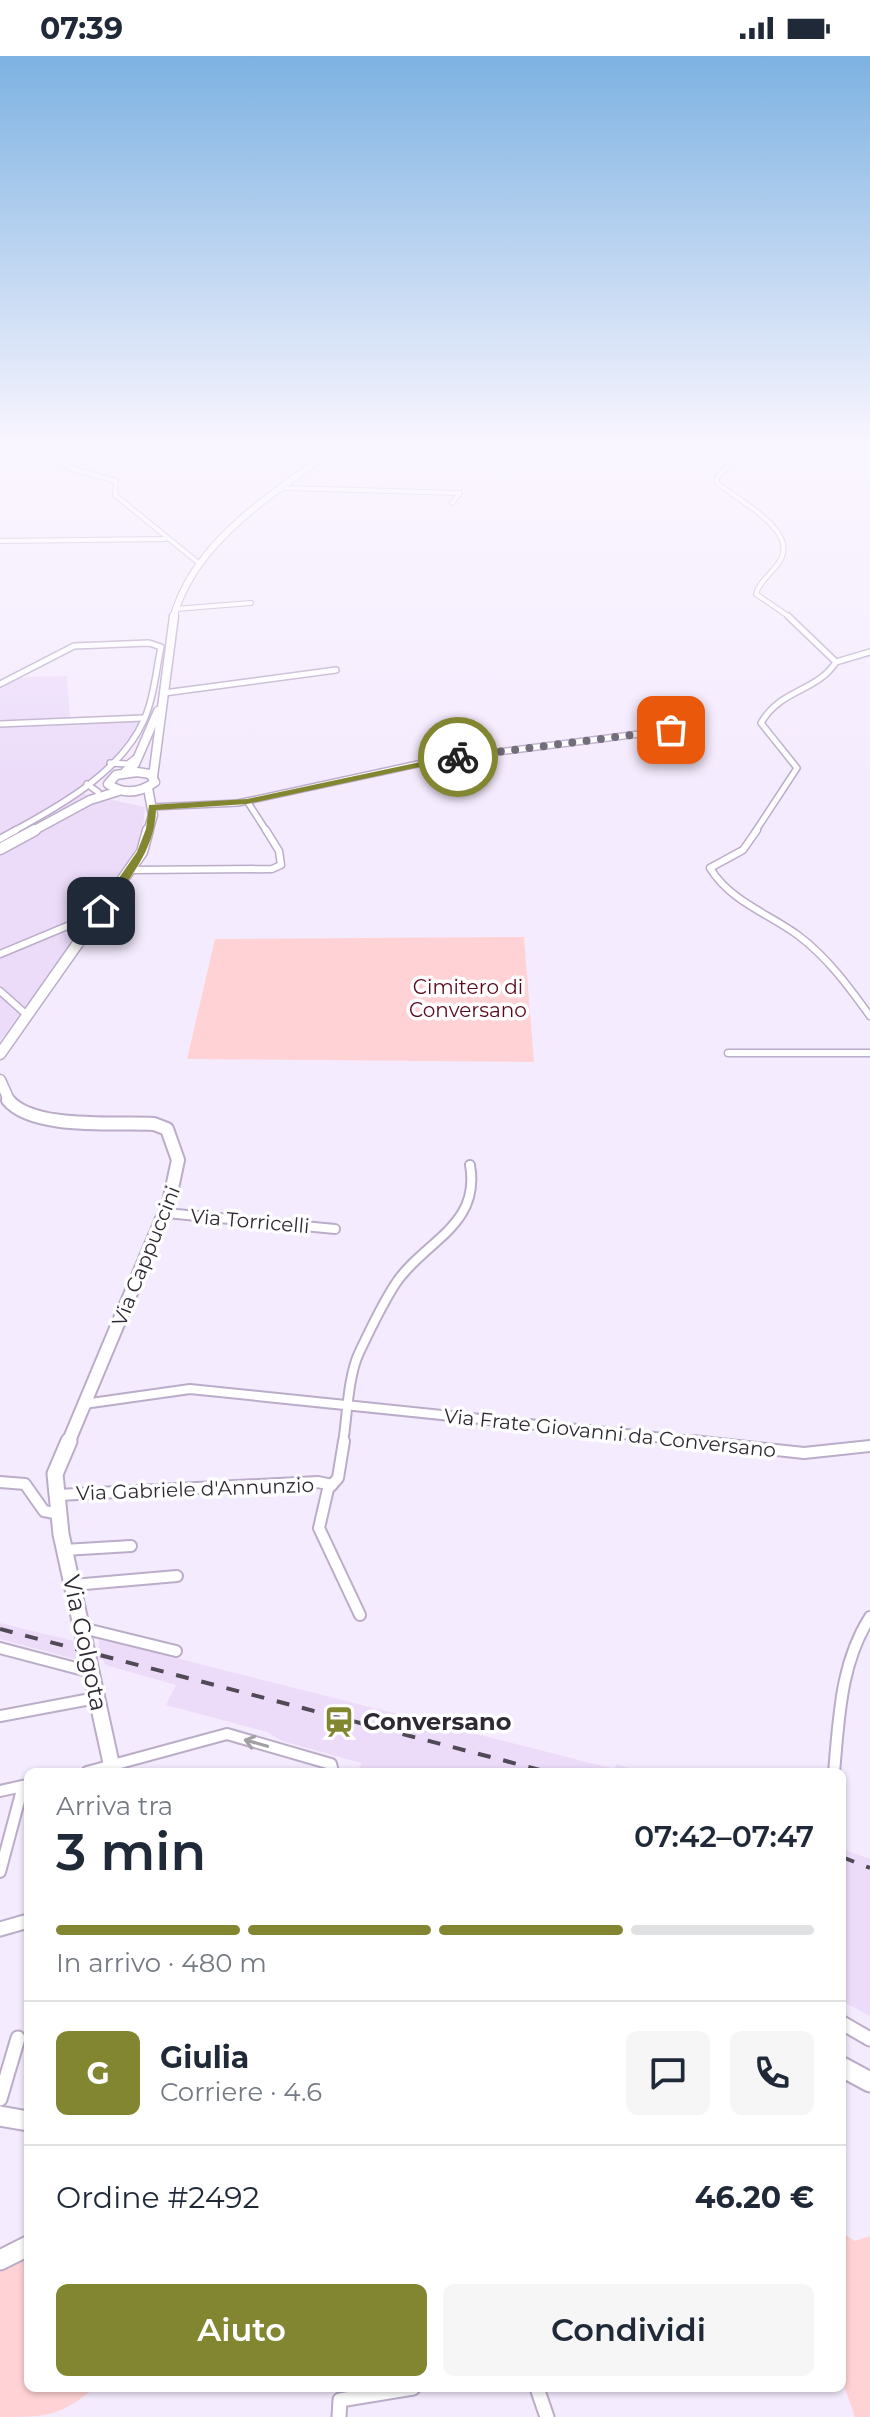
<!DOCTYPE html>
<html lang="it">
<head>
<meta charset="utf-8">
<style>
	body { margin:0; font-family:Montserrat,sans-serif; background:#f6f6f7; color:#1f2937; height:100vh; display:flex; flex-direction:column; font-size:30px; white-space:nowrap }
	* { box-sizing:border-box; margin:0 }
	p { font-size:26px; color:#747a83 }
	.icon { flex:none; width:44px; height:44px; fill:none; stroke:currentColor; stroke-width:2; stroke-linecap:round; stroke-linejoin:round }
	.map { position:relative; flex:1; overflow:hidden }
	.panel { position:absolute; left:24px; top:1712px; width:822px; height:624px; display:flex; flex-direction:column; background:#fff; border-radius:12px; box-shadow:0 2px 6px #0004 }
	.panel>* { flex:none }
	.pin { position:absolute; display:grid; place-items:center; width:68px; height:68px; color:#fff; margin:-34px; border-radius:16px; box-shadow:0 4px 12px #0006 }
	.courier { position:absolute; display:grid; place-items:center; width:80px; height:80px; margin:-40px; border:6px solid #828631; border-radius:50%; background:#fff; color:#222; box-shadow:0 2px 10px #0007 }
	.head em { font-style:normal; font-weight:600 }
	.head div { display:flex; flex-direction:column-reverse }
	.head { display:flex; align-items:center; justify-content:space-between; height:136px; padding:0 32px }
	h1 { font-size:52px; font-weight:600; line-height:60px }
	.bar { display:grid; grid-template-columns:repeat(4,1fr); gap:12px 8px; align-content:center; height:96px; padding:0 32px }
	.bar i { height:10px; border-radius:6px; background:#e0e1e3 }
	.bar .current { background:#828631 }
	.bar p { grid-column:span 4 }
	.line { display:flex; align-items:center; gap:20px; padding:0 32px; border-top:2px solid #e0e1e3 }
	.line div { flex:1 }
	.round { display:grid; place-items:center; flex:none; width:84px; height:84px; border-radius:12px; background:#f6f6f7 }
	.action { display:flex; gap:16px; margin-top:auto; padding:16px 32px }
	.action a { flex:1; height:92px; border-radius:12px; background:#828631; color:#fff; font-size:32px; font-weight:600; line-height:92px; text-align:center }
	.action a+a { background:#f6f6f7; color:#1f2937 }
	.status { display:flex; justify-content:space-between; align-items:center; height:56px; padding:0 40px; background:#fff; direction:ltr }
	.status svg { height:22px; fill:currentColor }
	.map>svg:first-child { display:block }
</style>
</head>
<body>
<div class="status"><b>07:39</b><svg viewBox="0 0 49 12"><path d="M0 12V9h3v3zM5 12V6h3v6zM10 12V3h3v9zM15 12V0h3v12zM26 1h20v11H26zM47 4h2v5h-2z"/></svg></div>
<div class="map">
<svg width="870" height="2361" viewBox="0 0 870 2361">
	<rect width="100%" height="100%" fill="#f5ebfe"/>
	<g fill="#ecdcfa">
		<path d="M67,620l3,42 81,-2 -14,24 -53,54 61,13 -1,13 -8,29 -50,77 -86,115v-355l20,-9z"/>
		<path d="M0,1567l99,24v-7l38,8 477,121 3,-5 23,8h-281l2,-9 -79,-22 -15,-9 -101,-27 10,-20 -71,-20 -2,-5 -20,-3 -1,4 -82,-22z"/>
		<path d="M842,1793l28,10v157l-28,-15z"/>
	</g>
	<g fill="#ffd3d6">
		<path d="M524,881l10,125 -347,-3 28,-120z"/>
		<path d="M842,2177l13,8 15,-5v181h-15l-13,-37z"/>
		<path d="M28,2202v130h67c-37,29 -48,29 -95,29v-145z"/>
	</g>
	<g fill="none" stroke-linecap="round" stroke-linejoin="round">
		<defs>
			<g id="street-far5">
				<path d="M41,392l31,21 44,12 -1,14 85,69"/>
				<path d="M717,392l11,17 -11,13v5c19,16 80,46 64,76 -6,12 -22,22 -25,35l35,24"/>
				<path d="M286,432l174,5 -8,10"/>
				<path d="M0,485l166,-2"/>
				<path d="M175,553l76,-6"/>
			</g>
			<g id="street-far4">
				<path d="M836,606l34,-10"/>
				<path d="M0,628l74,-38 75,-3 12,4c-5,24 -7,50 -17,73 -23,52 -84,86 -132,112"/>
				<path d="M164,637l172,-23"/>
				<path d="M0,668l143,-6"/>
				<path d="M110,707l18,1 6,-5"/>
				<path d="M87,728l11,8"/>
				<path d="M247,745l20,31"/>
				<path d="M152,751l86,-4 198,-43 242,-31 2,-3 -14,-25"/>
				<path d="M755,776l42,-64 -36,-45c19,-34 56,-31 75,-61l-48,-46"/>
			</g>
			<g id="street-far3">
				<path d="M757,774l-14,20 -33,18c21,34 58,45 89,68 29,22 50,51 71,80"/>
				<path d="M0,783l16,-9"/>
				<path d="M132,814l140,-1 9,-4 -2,-14 -13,-21"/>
				<path d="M0,898l101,-42"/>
				<path d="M0,935l27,24"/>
				<path d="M728,997h142"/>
			</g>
			<g id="street-far2">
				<path d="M166,1157l169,16"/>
				<path d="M84,1348l106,-15 522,54"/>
				<path d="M343,1387c4,-25 5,-67 16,-90 11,-23 23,-49 37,-70 28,-42 85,-57 74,-118"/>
			</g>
			<g id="street-far1">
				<path d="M344,1385l-6,37 -10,11 -9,39 41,87"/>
				<path d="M693,1385l111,12 66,-7"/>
				<path d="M0,1426l25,2 19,27 16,3"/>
				<path d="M58,1439l260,-13 14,3"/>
				<path d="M64,1494l67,-4"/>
				<path d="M73,1529l104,-9"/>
				<path d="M82,1572l94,23"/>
				<path d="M0,1592l91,24"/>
				<path d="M0,1660l96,-18"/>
				<path d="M87,1716l140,-38 104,30 2,8"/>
				<path d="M834,1716c5,-53 6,-108 36,-155"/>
				<path d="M0,1735l27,-6"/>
				<path d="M0,1816l23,-86"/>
			</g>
			<g id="street">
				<path d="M0,1873l28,-8"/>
				<path d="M842,1967l28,16"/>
				<path d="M0,2043l18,-61"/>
				<path d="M537,2332l10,29"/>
				<path d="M339,2361l1,-17 73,-12"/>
			</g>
			<path id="secondary-far5" d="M173,562c22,-79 100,-123 162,-170"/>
			<g id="secondary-far4">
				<path d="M126,715l9,-7 23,-53"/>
				<path d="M137,716l13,2 5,8c-15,11 -31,13 -47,2l8,-9z"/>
				<path d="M153,721l21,-161"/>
				<path d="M31,776l59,-32 29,-9"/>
				<path d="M148,776l5,-17 -5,-27"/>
			</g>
			<g id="secondary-far3">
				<path d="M0,793l35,-19"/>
				<path d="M0,998l142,-202 6,-22"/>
				<path d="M0,1024l10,22"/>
			</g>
			<path id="secondary-far2" d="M8,1044c25,30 108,22 146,24l13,5 11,31 -9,42 -101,241"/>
			<path id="secondary-far1" d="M69,1385l-14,33 6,60 52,238"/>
			<g id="secondary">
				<path d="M842,2011l28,15"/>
				<path d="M0,2060l28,5"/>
				<path d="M0,2204l28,-14"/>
			</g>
		</defs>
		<use href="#street-far5" stroke="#bbacc9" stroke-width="6"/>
		<use href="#street-far4" stroke="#bbacc9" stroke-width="8"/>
		<use href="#street-far3" stroke="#bbacc9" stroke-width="9"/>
		<use href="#street-far2" stroke="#bbacc9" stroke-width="12"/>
		<use href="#street-far1" stroke="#bbacc9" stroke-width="14"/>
		<use href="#street" stroke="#bbacc9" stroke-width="17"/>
		<use href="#secondary-far5" stroke="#bbacc9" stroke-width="8"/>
		<use href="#secondary-far4" stroke="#bbacc9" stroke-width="11"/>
		<use href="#secondary-far3" stroke="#bbacc9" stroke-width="13"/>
		<use href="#secondary-far2" stroke="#bbacc9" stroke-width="16"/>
		<use href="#secondary-far1" stroke="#bbacc9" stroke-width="19"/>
		<use href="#secondary" stroke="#bbacc9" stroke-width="23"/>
		<use href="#street-far5" stroke="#fff" stroke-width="4"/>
		<use href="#street-far4" stroke="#fff" stroke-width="5"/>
		<use href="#street-far3" stroke="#fff" stroke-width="6"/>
		<use href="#street-far2" stroke="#fff" stroke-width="8"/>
		<use href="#street-far1" stroke="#fff" stroke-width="10"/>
		<use href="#street" stroke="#fff" stroke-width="13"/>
		<use href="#secondary-far5" stroke="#fff" stroke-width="6"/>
		<use href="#secondary-far4" stroke="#fff" stroke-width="8"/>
		<use href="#secondary-far3" stroke="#fff" stroke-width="10"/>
		<use href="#secondary-far2" stroke="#fff" stroke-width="12"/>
		<use href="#secondary-far1" stroke="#fff" stroke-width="15"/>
		<use href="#secondary" stroke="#fff" stroke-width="19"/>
		<g stroke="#504a56" stroke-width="4" stroke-dasharray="13 13" stroke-linecap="butt">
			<path d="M0,1573l548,143"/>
			<path d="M842,1801l28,11"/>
		</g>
	</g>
	<defs><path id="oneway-shaft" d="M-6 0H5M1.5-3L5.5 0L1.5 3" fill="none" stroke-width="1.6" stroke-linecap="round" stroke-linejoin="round" transform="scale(2)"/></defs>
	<use stroke="#a19fa4" href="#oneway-shaft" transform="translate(256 1687) rotate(-164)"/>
	<linearGradient id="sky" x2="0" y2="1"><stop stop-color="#7db2e2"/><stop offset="0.54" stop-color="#faf6ff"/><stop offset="1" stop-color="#faf6ff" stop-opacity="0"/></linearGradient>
	<rect width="870" height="722" fill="url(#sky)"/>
	<path fill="#828631" d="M458,698l3,4 -214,46 -91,6c-1,41 -29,71 -51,103l-9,-2 41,-59 9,-23 3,-24 98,-6z"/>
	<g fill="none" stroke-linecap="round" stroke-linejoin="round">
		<path stroke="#746d7b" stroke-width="8" stroke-dasharray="0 14.4" d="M458,701l213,-27"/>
	</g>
	<defs>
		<symbol id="station-bare" viewBox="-9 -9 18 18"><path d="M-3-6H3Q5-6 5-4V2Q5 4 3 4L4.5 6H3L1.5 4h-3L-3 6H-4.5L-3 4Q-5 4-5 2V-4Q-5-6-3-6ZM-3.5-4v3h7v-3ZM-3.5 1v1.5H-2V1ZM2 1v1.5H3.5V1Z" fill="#828631" stroke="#fff" stroke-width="2.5" paint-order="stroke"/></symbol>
	</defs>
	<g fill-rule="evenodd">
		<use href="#station-bare" x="317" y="1644" width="44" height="44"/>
	</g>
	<g text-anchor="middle" stroke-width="7" stroke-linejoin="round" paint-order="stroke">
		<g font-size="20" fill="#58071c" stroke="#fff">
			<text x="468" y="938">Cimitero di<tspan x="468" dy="23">Conversano</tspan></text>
		</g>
		<g font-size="20" fill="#2f2934" stroke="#fff">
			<text transform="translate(250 1165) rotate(5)" y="7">Via Torricelli</text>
			<text transform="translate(146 1200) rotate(-68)" y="7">Via Cappuccini</text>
			<text transform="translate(610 1377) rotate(6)" y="7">Via Frate Giovanni da Conversano</text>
			<text transform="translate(195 1433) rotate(-2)" y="7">Via Gabriele d'Annunzio</text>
		</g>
		<g font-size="24" fill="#2f2934" stroke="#fff">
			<text transform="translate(85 1587) rotate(78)" y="8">Via Golgota</text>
		</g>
		<g font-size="24" font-weight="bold" fill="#2f2934" stroke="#fff" text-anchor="start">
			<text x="363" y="1674">Conversano</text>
		</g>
	</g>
</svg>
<div class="pin" style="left:671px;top:674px;background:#ea580c"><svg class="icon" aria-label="bag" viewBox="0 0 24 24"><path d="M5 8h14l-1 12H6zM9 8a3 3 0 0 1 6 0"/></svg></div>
<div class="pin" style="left:101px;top:855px;background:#1f2937"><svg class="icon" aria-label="home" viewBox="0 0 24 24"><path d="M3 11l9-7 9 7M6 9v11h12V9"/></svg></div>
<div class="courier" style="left:458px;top:701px"><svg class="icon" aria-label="bike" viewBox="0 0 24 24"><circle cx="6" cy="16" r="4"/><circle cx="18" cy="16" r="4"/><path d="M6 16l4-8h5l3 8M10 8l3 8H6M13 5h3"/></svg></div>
<section class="panel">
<div class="head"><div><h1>3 min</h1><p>Arriva tra</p></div><em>07:42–07:47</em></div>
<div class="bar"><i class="current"></i><i class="current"></i><i class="current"></i><i></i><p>In arrivo · 480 m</p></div>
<div class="line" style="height:144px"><b class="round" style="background:#828631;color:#fff">G</b><div><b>Giulia</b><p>Corriere · 4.6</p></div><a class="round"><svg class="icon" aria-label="chat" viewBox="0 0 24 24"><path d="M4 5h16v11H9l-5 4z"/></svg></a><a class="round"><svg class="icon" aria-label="phone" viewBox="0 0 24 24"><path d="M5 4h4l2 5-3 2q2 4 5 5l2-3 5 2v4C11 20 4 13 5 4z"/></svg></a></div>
<div class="line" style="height:104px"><div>Ordine #2492</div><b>46.20 €</b></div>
<div class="action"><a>Aiuto</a><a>Condividi</a></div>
</section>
</div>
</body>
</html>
